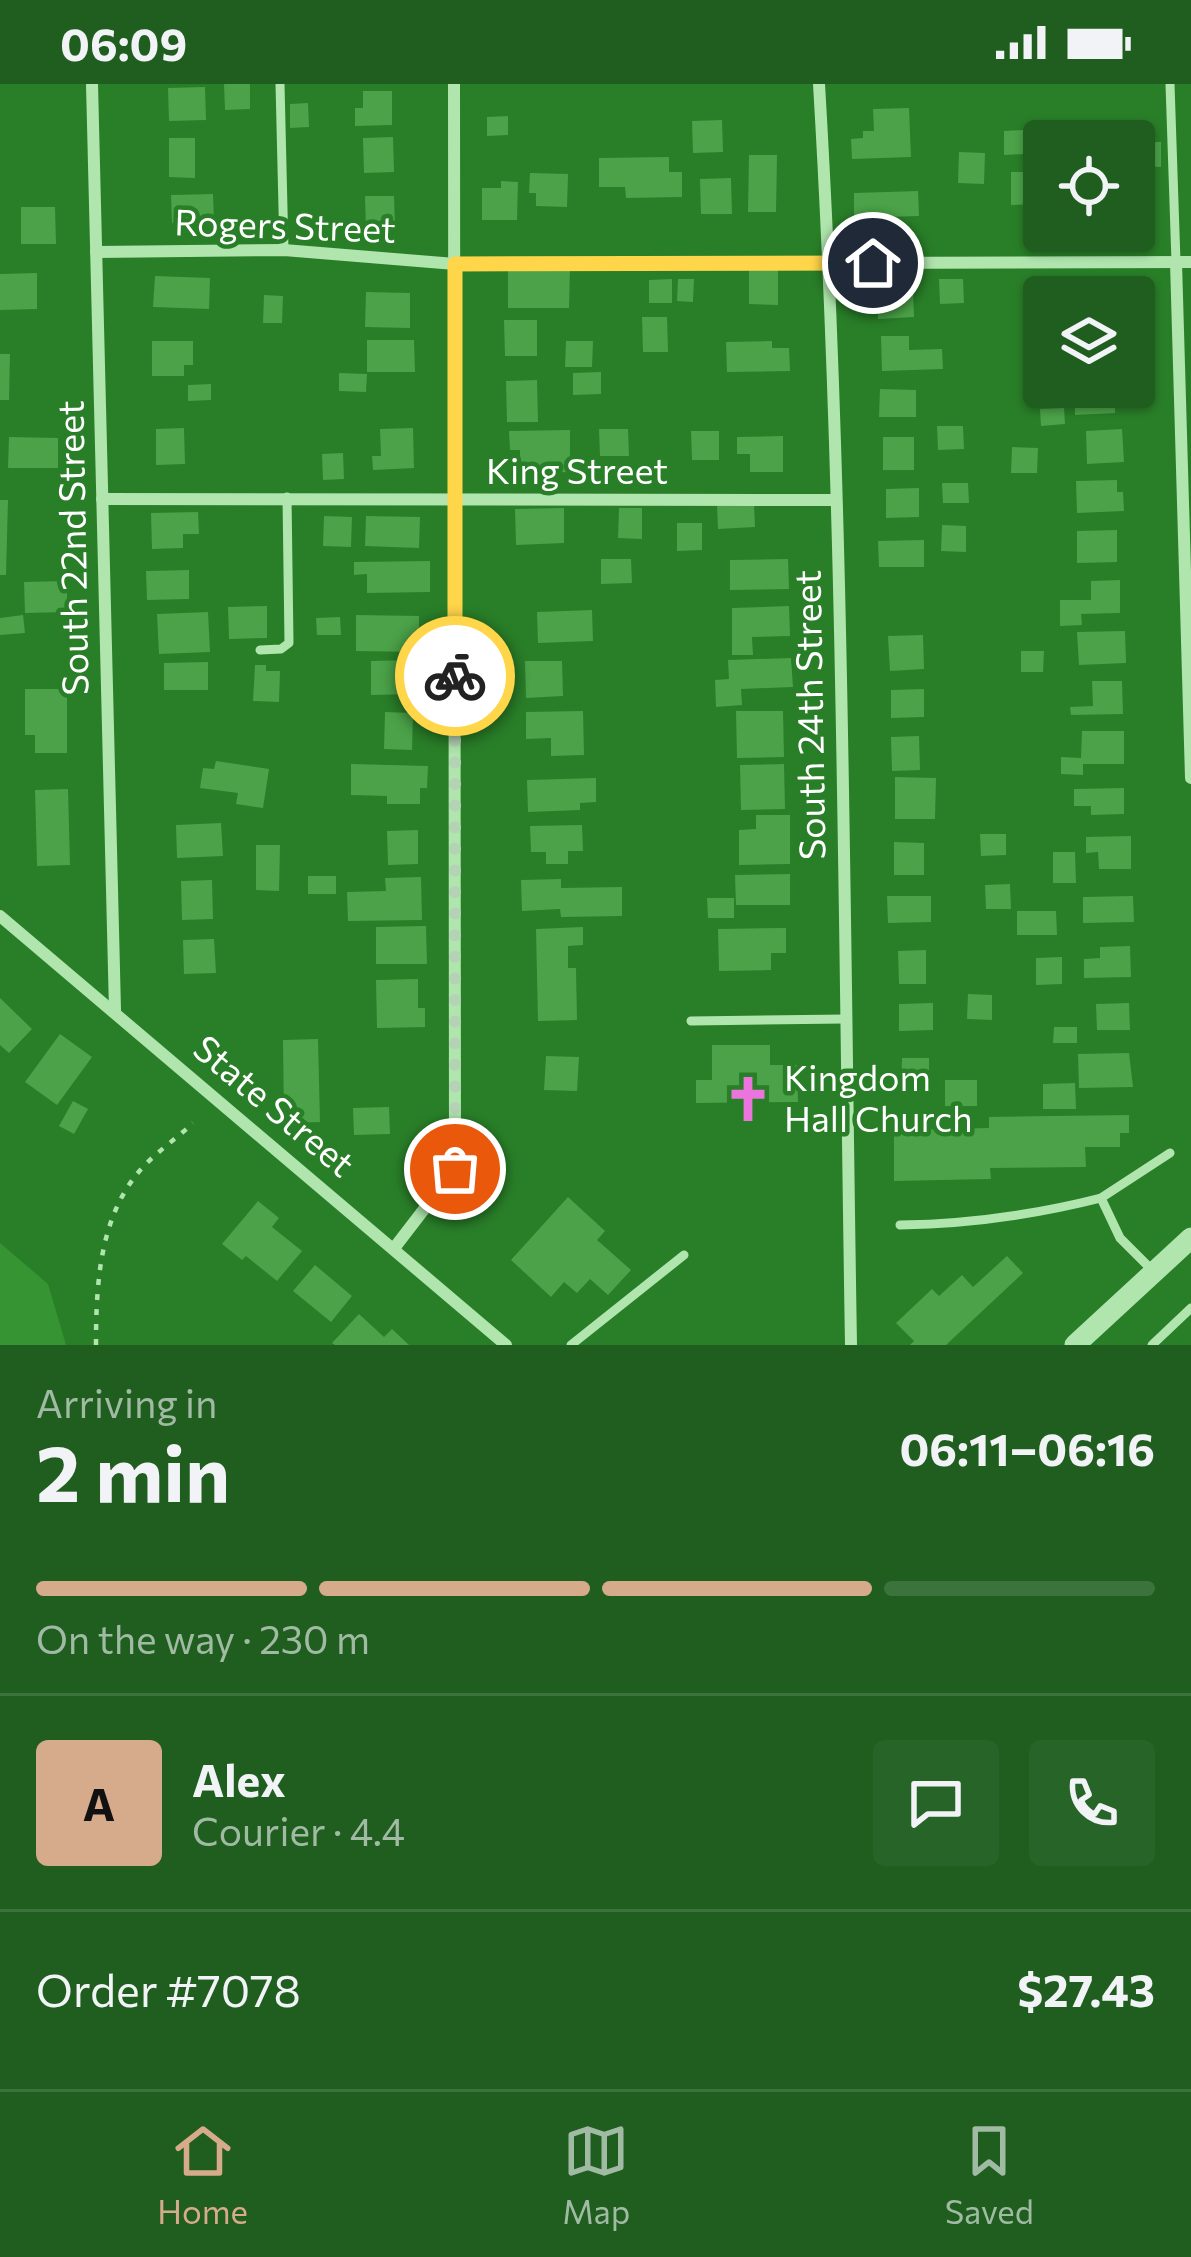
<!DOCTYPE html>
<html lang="en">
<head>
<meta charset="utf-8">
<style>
	body { margin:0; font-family:Commissioner,sans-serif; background:#276427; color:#f1f3f6; height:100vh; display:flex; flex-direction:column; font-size:45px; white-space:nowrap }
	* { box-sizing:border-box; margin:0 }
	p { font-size:39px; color:#a1baa4 }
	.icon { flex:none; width:66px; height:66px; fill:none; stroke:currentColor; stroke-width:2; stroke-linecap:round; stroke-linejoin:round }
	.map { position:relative; height:1261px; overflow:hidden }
	.details { display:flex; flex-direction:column; background:#1f5e1e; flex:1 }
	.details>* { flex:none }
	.buttons { position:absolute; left:1023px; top:36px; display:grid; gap:24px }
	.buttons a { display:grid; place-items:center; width:132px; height:132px; border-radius:12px; background:#1f5e1e; box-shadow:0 3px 9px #0004; font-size:60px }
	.pin { position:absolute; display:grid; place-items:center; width:102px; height:102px; color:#fff; margin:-51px; border:6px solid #fff; border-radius:50%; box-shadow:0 3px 12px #0007 }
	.courier { position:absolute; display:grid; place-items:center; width:120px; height:120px; margin:-60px; border:9px solid #ffd54a; border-radius:50%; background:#fff; color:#222; box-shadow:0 3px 15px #0007 }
	.headline em { font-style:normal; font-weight:700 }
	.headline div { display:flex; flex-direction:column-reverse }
	.headline { display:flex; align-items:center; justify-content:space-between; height:204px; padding:0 36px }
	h1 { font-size:78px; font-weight:700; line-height:90px }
	.bar { display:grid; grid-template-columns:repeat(4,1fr); gap:18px 12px; align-content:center; height:144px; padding:0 36px }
	.bar i { height:15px; border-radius:9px; background:#3c733c }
	.bar .on { background:#d6ab8b }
	.bar p { grid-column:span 4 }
	.line { display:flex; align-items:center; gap:30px; padding:0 36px; border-top:3px solid #3c733c }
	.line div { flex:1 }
	.round { display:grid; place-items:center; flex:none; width:126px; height:126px; border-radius:12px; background:#276427 }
	.status { display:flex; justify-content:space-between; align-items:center; height:84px; padding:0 60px; background:#1f5e1e; direction:ltr }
	.status svg { height:33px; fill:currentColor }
	.dock { display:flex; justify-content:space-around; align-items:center; height:168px; border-top:3px solid #3c733c; background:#1f5e1e; font-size:33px; color:#a1baa4 }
	.dock a { display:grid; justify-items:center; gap:6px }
	.dock .on { color:#d6ab8b }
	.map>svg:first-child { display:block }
</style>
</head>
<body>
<div class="status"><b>06:09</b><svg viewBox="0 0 49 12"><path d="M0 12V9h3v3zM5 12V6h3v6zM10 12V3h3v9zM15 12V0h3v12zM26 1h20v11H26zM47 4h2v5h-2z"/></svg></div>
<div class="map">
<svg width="1191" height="1261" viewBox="0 0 1191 1261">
	<rect width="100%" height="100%" fill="#297e28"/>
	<path fill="#369532" d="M0,1159l48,41 18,61h-66z"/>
	<g fill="#4ba248">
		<path d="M224,0h26v25l-25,1z"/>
		<path d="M205,3l1,33 -37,1 -1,-33z"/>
		<path d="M363,7h29v34l-37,1v-18h8z"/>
		<path d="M308,19l1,24 -19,1v-24z"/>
		<path d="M909,24l2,49 -59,2 -1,-20 12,-1v-7h11l-1,-22z"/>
		<path d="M508,32v19l-21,1v-19z"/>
		<path d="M722,36l1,32 -30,1 -1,-32z"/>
		<path d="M1024,46v24l-20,1v-24z"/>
		<path d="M393,53l1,35 -30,1 -1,-35z"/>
		<path d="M169,54h26v40l-26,-1z"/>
		<path d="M1136,58h25v25l-22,-1 -1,39h-4z"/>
		<path d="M959,68l26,1 -1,31 -26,-1z"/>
		<path d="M749,71h28l-1,57h-28z"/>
		<path d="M669,73v15h13v25l-56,1 -1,-11h-26v-29z"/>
		<path d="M1011,88h33v32l-33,1z"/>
		<path d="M530,89l38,1 -1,33 -31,-1v-13h-7z"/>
		<path d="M731,94l1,36h-31l-1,-35z"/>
		<path d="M501,97l17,1 -1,38h-35v-32h19z"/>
		<path d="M918,107l1,25 -65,2v-25z"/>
		<path d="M213,110l1,28 -42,1 -1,-28z"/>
		<path d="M365,112h29l1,32 -29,1z"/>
		<path d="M21,123h34l1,37h-35z"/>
		<path d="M508,184l62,1 -1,39h-61z"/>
		<path d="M749,184l29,1v36l-29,-1z"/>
		<path d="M37,189v36l-37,1v-36z"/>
		<path d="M155,192l55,2 -1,31 -56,-2z"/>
		<path d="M672,195v24h-23v-23z"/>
		<path d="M678,195h16l-1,23 -16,-1z"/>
		<path d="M939,195h24l1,24 -24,1z"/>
		<path d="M913,206l1,27 -36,2 -1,-28z"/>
		<path d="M366,208l44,1v35l-45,-1z"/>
		<path d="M264,211l19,1 -1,27h-19z"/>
		<path d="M642,233h25l1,35h-25z"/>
		<path d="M504,236h33v36h-32z"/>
		<path d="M881,252h28v14l33,-1 1,20 -61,2z"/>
		<path d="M367,256h47l1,32h-48z"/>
		<path d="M152,257h41v24h-9v11h-32z"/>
		<path d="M566,257h27l-1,26h-27z"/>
		<path d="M772,257v7h17l1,23 -63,1 -1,-30z"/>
		<path d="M0,270h10l-1,46h-9z"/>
		<path d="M601,288v22l-28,1v-22z"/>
		<path d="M339,289l28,1 -1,18 -27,-1z"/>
		<path d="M537,296l1,42h-31l-1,-41z"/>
		<path d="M211,300v16l-23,1v-16z"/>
		<path d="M1075,303h40v26l-40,2z"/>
		<path d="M880,305l36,1v27h-37z"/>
		<path d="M1064,324l1,16 -24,2 -1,-17z"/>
		<path d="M937,342h26l1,23 -26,1z"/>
		<path d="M184,344l1,36 -29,1v-36z"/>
		<path d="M413,344l1,40 -41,2 -1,-14h9l-1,-27z"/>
		<path d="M599,345h29l1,27h-29z"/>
		<path d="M1122,345l2,33 -37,2 -1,-33z"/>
		<path d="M570,346v42l-50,1v-23h-10l-1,-19z"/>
		<path d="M691,347h28v29h-27z"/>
		<path d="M783,352v36h-33v-18h-13v-17z"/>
		<path d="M9,353l49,1v30h-50z"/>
		<rect x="883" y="353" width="31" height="33"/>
		<path d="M1012,363l26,1 -1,25h-26z"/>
		<path d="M343,369l1,26 -21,1 -1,-26z"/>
		<path d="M1117,396v12h6l1,19 -47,2 -1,-32z"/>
		<path d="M942,399h26l1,20h-26z"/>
		<path d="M919,404v29l-33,1v-29z"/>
		<path d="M0,416h8l-2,75h-6z"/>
		<path d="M754,419l1,24 -37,2 -1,-24z"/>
		<path d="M564,424v35l-48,2 -1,-36z"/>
		<path d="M619,424h23v31l-24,-1z"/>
		<path d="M198,428l1,22h-16v14l-31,1 -1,-36z"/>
		<path d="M324,432l28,1 -1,30 -28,-1z"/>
		<path d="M366,432l54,1 -1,31 -54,-2z"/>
		<path d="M677,439h25v27l-25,1z"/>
		<path d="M942,441l24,1v26l-25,-1z"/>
		<path d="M1117,446v32l-40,1v-32z"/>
		<path d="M924,456v27h-45l-1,-26z"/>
		<path d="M601,475h30l1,24 -31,1z"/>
		<path d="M788,475l1,30 -59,1v-30z"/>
		<path d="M430,477v31l-63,1v-19l-13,1v-13z"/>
		<path d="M189,486v29l-42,1 -1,-29z"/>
		<path d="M1120,496v33l-39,1 1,11 -22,1v-26h31v-19z"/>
		<path d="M67,497v31l-42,1 -1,-31z"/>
		<path d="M267,522v32l-38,1 -1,-32z"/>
		<path d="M789,522l1,30 -38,1 1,18h-21v-47z"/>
		<path d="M592,526l1,31 -55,2 -1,-31z"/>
		<path d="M208,528l2,40 -51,2 -2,-40z"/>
		<path d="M23,531l2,18 -25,2v-17z"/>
		<path d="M356,531l63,1v36l-63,-1z"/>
		<path d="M340,533l1,18h-24l-1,-17z"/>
		<path d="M1125,547l1,32 -47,2 -2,-33z"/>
		<path d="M923,551l1,34 -34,2 -2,-35z"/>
		<path d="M1021,567h23l-1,21h-22z"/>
		<path d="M791,574l2,29 -52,2 1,16 -26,2 -1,-27 14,-1 -1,-19z"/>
		<path d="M415,576v34l-44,1v-34z"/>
		<path d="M525,577h37l1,35 -37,2z"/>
		<path d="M208,578v28h-44v-27z"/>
		<path d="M255,581h11v6h14l-1,31 -26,-1z"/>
		<path d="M1092,597h30l1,33 -52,1 -1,-8 23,-1z"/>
		<path d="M25,605h42v64h-32v-18h-10z"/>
		<path d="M924,605v28l-33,1v-28z"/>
		<path d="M583,627l1,44 -33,1v-18l-25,1v-27z"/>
		<path d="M736,627h47l1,46 -47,1z"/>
		<path d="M385,628l28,1 -1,37 -28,-1z"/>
		<path d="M1082,647h42v33h-41v11l-22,-1v-17l20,1z"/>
		<path d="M919,652l1,34 -28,1 -1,-34z"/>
		<path d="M216,677l53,8 -6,39 -27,-4 2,-11 -38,-5 3,-20 11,1z"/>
		<path d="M351,680l77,2 -1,22h-7v16h-33v-8l-36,-1z"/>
		<path d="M784,680l1,45 -44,1 -1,-45z"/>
		<path d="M895,693l41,1 -1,41h-40z"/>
		<path d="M596,694v24l-16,1v7l-52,2 -1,-32z"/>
		<path d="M1124,704v26l-33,1v-9h-17v-17z"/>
		<path d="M68,705l2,76 -33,1 -2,-76z"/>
		<path d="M756,731h34v49l-51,1v-35l17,-1z"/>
		<path d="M221,739l2,33 -46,2 -1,-33z"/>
		<path d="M582,741l1,26h-15v13h-22v-12h-15l-1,-26z"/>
		<path d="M418,746v34l-30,1 -1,-34z"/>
		<path d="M980,750h26v21l-25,1z"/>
		<path d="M1131,752v33h-32l-1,-17 -12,1v-16z"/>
		<path d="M894,758l30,1v32h-30z"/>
		<path d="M256,761h24l-1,46 -23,-1z"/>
		<path d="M1053,768h22l1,31h-23z"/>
		<path d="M790,790v31h-54l-1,-30z"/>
		<rect x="308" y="792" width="28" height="18"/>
		<path d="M421,793l1,43 -74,1 -1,-29 39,-1 -1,-13z"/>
		<path d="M561,795v9l61,-1v29l-61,1 -1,-8 -38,2 -1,-31z"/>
		<path d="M212,796l1,39 -31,1 -1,-39z"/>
		<path d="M1010,800l1,25h-25l-1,-24z"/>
		<path d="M887,812h44v26l-43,1z"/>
		<path d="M1133,812l1,26 -51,1v-26z"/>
		<path d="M707,814h27v20h-26z"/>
		<path d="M1017,827h39l1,24h-40z"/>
		<path d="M426,842l1,38h-51v-37z"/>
		<path d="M583,843v18l-15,1v22h8l1,52 -39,1 -2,-92z"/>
		<path d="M786,844v25h-15v17l-52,1 -1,-42z"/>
		<path d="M214,855l2,34 -32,1 -1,-34z"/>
		<path d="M1130,862l1,31 -47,1v-19l16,-1v-11z"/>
		<path d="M926,866v34h-27l-1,-33z"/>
		<path d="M1062,873v27l-26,1v-27z"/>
		<path d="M418,895v29h7v19l-48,1 -1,-48z"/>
		<path d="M968,910l24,1v25l-25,-1z"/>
		<path d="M0,914l32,31 -23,24 -9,-8z"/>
		<path d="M933,919v27l-34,1v-27z"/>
		<path d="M1129,919l1,27h-33l-1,-26z"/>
		<path d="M1054,943h23v16h-24z"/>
		<path d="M60,950l32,23 -35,48 -32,-23z"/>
		<path d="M318,955l2,83 -36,1 -1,-83z"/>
		<path d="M712,961h58v20h27l1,37 -102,1v-23h16z"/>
		<path d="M1129,969l4,34 -54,1 -1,-34z"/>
		<path d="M546,972l33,1 -2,34 -33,-1z"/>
		<path d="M902,974h27v33h-28z"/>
		<rect x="945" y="996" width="32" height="26"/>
		<path d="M1075,999l1,26h-33v-25z"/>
		<path d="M73,1017l15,8 -14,25 -15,-8z"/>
		<path d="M389,1023l1,27 -36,1 -1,-27z"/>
		<path d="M1129,1031v18h-9v14h-35l1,20 -96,1 1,11 -97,2v-51l95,-2v-11z"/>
		<path d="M568,1113l37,34 -8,9 34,30 -23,25 -18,-16 -13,14 -13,-11 -13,15 -40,-37z"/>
		<path d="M258,1117l21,17 -7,9 30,24 -25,30 -31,-25 -4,4 -20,-16z"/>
		<path d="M1007,1172l16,17 -77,72h-36l4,-4 -18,-18 36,-34 7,7 23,-21 11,12z"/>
		<path d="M315,1181l37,31 -21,26 -38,-31z"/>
		<path d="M359,1230l25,23 8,-8 17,16h-74l-3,-2z"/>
	</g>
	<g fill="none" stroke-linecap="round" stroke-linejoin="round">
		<path stroke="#b0e5ae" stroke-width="4.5" stroke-dasharray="6 9" stroke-linecap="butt" d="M96,1261c0,-58 3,-124 41,-171 15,-19 38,-34 56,-51"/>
		<g stroke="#b0e5ae" stroke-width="9">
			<path d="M280,0l4,166"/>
			<path d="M1170,0l6,178"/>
			<path d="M260,566l21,-1 8,-6 -2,-146"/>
			<path d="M691,937l154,-2"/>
			<path d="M900,1141c69,-1 134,-10 201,-27"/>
			<path d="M1154,1188l-34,-34 -19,-40 69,-45"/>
			<path d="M571,1261l113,-90"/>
			<path d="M1152,1261l39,-37"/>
		</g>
		<g stroke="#b0e5ae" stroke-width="12">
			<path d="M92,0l23,926"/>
			<path d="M819,0c25,420 25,841 32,1261"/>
			<path d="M96,168l188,-2 171,14 736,-2"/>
			<path d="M1176,178l15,516"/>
			<path d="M102,415l734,1"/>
			<path d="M0,832l506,429"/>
			<path d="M395,1163l60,-78 -1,-1085"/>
		</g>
		<path stroke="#b0e5ae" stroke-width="21" d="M1075,1261l116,-107"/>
	</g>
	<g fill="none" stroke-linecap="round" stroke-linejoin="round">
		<path stroke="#b4d2b4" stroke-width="12" stroke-dasharray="0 21.6" d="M455,592v493"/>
		<path stroke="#ffd54a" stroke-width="15" d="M455,592v-412l418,-1"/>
	</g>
	<defs>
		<symbol id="church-bare" viewBox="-9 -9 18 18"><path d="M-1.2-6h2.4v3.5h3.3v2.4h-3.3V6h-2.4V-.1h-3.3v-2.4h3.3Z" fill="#ec74dd" stroke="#297e28" stroke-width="2.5" paint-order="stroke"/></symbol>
	</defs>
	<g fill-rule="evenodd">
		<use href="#church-bare" x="715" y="982" width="66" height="66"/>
	</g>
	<g text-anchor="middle" stroke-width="9" stroke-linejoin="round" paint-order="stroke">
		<g font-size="36" fill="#fff" stroke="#297e28">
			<text transform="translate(285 142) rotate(2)" y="13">Rogers Street</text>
			<text x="577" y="400">King Street</text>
			<text transform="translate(73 464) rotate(-91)" y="13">South 22nd Street</text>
			<text transform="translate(810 631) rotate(-91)" y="13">South 24th Street</text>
			<text transform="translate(274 1022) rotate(40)" y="13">State Street</text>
		</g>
		<g font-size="36" fill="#fff" stroke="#297e28" text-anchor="start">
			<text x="784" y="1007">Kingdom<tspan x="784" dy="41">Hall Church</tspan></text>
		</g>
	</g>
</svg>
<div class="buttons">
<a><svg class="icon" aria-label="locate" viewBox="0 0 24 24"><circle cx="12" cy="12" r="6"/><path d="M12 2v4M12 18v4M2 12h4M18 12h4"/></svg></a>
<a><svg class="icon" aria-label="layers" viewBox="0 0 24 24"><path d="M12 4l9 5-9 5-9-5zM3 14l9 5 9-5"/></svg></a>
</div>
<div class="pin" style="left:455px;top:1085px;background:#ea580c"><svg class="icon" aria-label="bag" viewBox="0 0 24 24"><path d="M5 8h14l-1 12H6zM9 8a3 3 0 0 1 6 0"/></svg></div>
<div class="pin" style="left:873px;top:179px;background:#1f2937"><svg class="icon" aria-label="home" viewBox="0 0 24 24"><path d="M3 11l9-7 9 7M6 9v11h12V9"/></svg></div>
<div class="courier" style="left:455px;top:592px"><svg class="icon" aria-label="bike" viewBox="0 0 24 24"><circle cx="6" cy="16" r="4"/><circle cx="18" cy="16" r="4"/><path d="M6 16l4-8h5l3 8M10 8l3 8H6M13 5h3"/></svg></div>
</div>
<section class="details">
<div class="headline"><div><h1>2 min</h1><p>Arriving in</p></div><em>06:11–06:16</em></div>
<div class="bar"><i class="on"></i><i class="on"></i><i class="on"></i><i></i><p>On the way · 230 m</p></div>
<div class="line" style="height:216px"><b class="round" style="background:#d6ab8b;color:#111">A</b><div><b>Alex</b><p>Courier · 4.4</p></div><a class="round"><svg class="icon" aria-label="chat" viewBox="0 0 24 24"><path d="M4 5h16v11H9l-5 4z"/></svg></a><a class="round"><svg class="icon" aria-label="phone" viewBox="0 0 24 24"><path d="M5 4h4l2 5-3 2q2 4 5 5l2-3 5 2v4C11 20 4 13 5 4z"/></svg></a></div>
<div class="line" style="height:156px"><div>Order #7078</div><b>$27.43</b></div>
</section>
<nav class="dock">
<a class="on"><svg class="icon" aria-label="home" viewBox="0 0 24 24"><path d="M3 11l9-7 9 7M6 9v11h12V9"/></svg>Home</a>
<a><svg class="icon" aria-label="map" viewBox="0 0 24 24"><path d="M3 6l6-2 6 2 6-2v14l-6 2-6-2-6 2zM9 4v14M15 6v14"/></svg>Map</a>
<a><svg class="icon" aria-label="saved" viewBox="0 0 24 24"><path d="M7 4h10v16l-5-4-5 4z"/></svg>Saved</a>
</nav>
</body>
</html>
